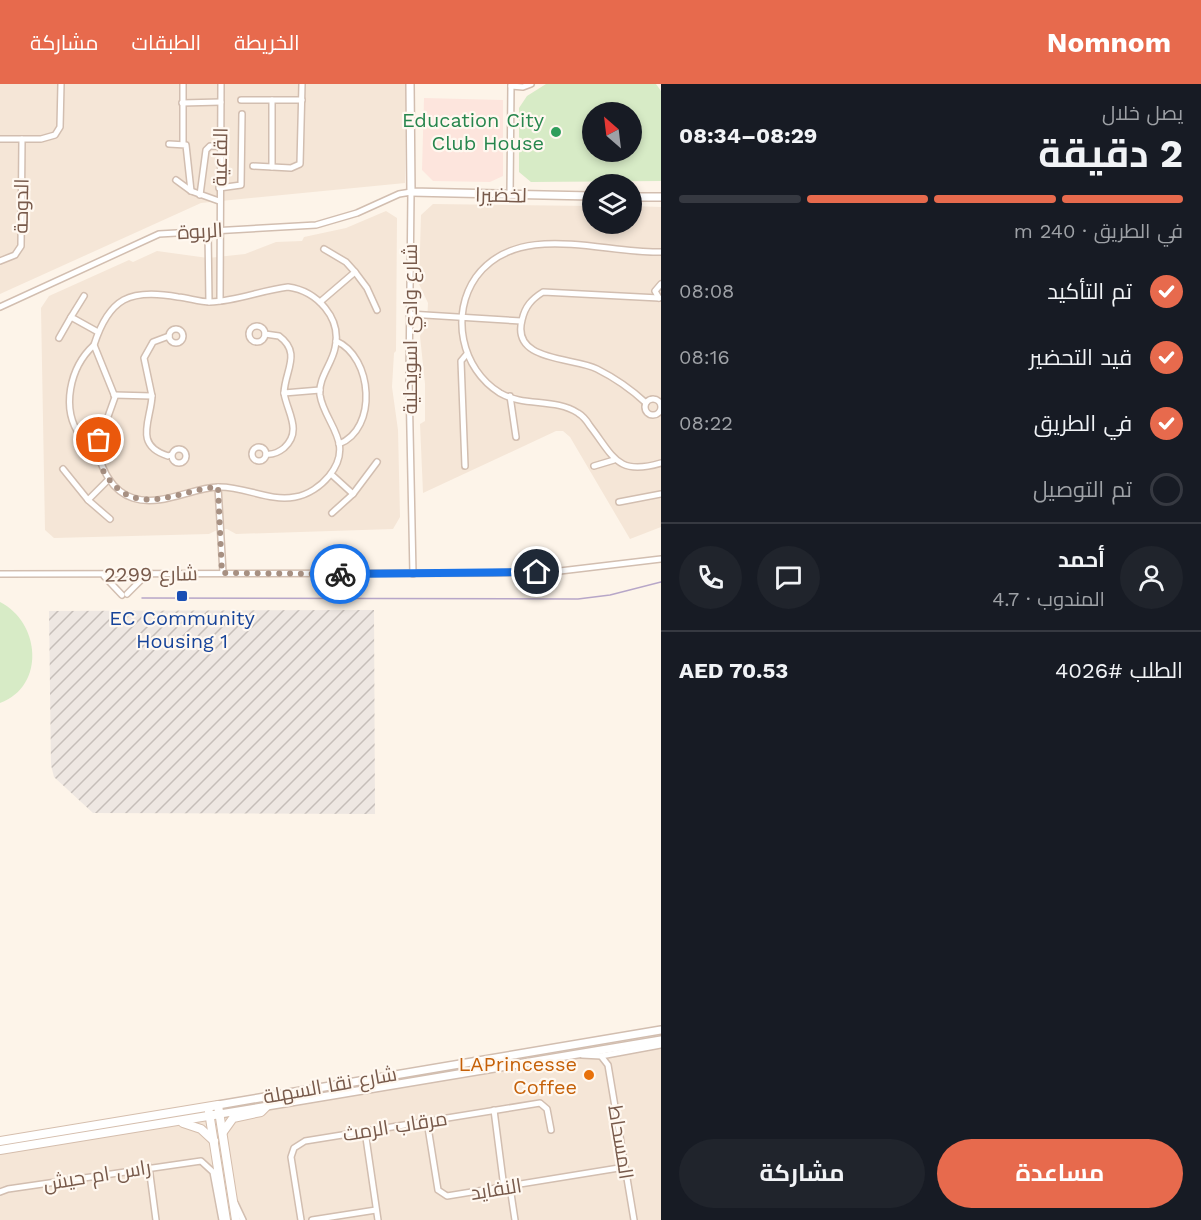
<!DOCTYPE html>
<html lang="ar">
<head>
<meta charset="utf-8">
<style>
	body { margin:0; font-family:"Work Sans",Cairo,sans-serif; background:#20242c; color:#f1f3f6; direction:rtl; height:100vh; display:flex; flex-direction:column; font-size:22px; white-space:nowrap }
	* { box-sizing:border-box; margin:0 }
	p { font-size:20px; color:#9ea1a6 }
	.icon { flex:none; width:33px; height:33px; fill:none; stroke:currentColor; stroke-width:2; stroke-linecap:round; stroke-linejoin:round }
	.map { position:relative; flex:1; overflow:hidden; direction:ltr }
	.details { display:flex; flex-direction:column; background:#171b24; width:540px }
	.details>* { flex:none }
	.needle { width:39px; rotate:332deg }
	.tools { position:absolute; left:582px; top:18px; display:grid; gap:12px }
	.tools a { display:grid; place-items:center; width:60px; height:60px; border-radius:50%; background:#171b24; box-shadow:0 3px 9px #0003; font-size:30px }
	.pin { position:absolute; display:grid; place-items:center; width:51px; height:51px; color:#fff; margin:-26px; border:3px solid #fff; border-radius:50%; box-shadow:0 2px 6px #0007 }
	.courier { position:absolute; display:grid; place-items:center; width:60px; height:60px; margin:-30px; border:4px solid #1a73e8; border-radius:50%; background:#fff; color:#222; box-shadow:0 2px 8px #0007 }
	.headline em { font-style:normal; font-weight:700 }
	.headline div { display:flex; flex-direction:column-reverse }
	.headline { display:flex; align-items:center; justify-content:space-between; height:102px; padding:0 18px }
	h1 { font-size:39px; font-weight:700; line-height:45px }
	.bar { display:grid; grid-template-columns:repeat(4,1fr); gap:9px 6px; align-content:center; height:72px; padding:0 18px }
	.bar i { height:8px; border-radius:4px; background:#363941 }
	.bar .current { background:#e76a4d }
	.bar p { grid-column:span 4 }
	.line { display:flex; align-items:center; gap:15px; padding:0 18px; border-top:2px solid #363941 }
	.line div { flex:1 }
	.round { display:grid; place-items:center; flex:none; width:63px; height:63px; border-radius:32px; background:#20242c }
	ol { padding:0 18px; list-style:none }
	li { display:flex; align-items:center; gap:18px; height:66px }
	li p { margin-inline-start:auto }
	li .icon { padding:6px; border-radius:50%; background:#e76a4d; color:#fff; stroke-width:4 }
	li:last-child { color:#9ea1a6 }
	li i { width:33px; height:33px; border:3px solid #363941; border-radius:50% }
	.primary-button { display:flex; gap:12px; margin-top:auto; padding:12px 18px }
	.primary-button a { flex:1; height:69px; border-radius:36px; background:#e76a4d; color:#fff; font-size:24px; font-weight:700; line-height:69px; text-align:center }
	.primary-button a+a { background:#20242c; color:#f1f3f6 }
	header { display:flex; align-items:center; gap:36px; box-sizing:border-box; height:84px; padding:0 30px; background:#e76a4d; color:#fff }
	header strong { font-size:28px }
	nav { display:flex; gap:33px; margin-inline-start:auto; font-size:21px }
	main { display:flex; flex:1; min-height:0 }
	.map>svg:first-child { display:block }
</style>
</head>
<body>
<header>
<strong>Nomnom</strong>
<nav><a>الخريطة</a><a>الطبقات</a><a>مشاركة</a></nav>
</header>
<main>
<section class="details">
<div class="headline"><div><h1>2 دقيقة</h1><p>يصل خلال</p></div><em>08:29–08:34</em></div>
<div class="bar"><i class="current"></i><i class="current"></i><i class="current"></i><i></i><p>في الطريق · 240 m</p></div>
<ol>
<li><svg class="icon" aria-label="check" viewBox="0 0 24 24"><path d="M5 12l5 5 9-10"/></svg>تم التأكيد<p>08:08</p></li>
<li><svg class="icon" aria-label="check" viewBox="0 0 24 24"><path d="M5 12l5 5 9-10"/></svg>قيد التحضير<p>08:16</p></li>
<li><svg class="icon" aria-label="check" viewBox="0 0 24 24"><path d="M5 12l5 5 9-10"/></svg>في الطريق<p>08:22</p></li>
<li><i></i>تم التوصيل</li>
</ol>
<div class="line" style="height:108px"><a class="round"><svg class="icon" aria-label="person" viewBox="0 0 24 24"><circle cx="12" cy="8" r="4"/><path d="M4 21q1-7 8-7t8 7"/></svg></a><div><b>أحمد</b><p>المندوب · 4.7</p></div><a class="round"><svg class="icon" aria-label="chat" viewBox="0 0 24 24"><path d="M4 5h16v11H9l-5 4z"/></svg></a><a class="round"><svg class="icon" aria-label="phone" viewBox="0 0 24 24"><path d="M5 4h4l2 5-3 2q2 4 5 5l2-3 5 2v4C11 20 4 13 5 4z"/></svg></a></div>
<div class="line" style="height:78px"><div>الطلب #4026</div><b>AED 70.53</b></div>
<div class="primary-button"><a>مساعدة</a><a>مشاركة</a></div>
</section>
<div class="map">
<svg width="661" height="1136" viewBox="0 0 661 1136">
	<defs>
		<pattern id="industrial-furrows" width="10" height="10" patternUnits="userSpaceOnUse" patternTransform="scale(1.5)"><rect width="10" height="10" fill="#eee7e2"/><path d="M-1 1l2-2M0 10L10 0M9 11l2-2" fill="none" stroke="#c6beb9"/></pattern>
	</defs>
	<rect width="100%" height="100%" fill="#fdf4e9"/>
	<g fill="#f5e6d7">
		<path d="M0,0h406l-1,99 -204,20 -201,91z"/>
		<path d="M433,120l159,2v18h40v-18l29,1v320l-31,12 -60,-102 -7,-6h-7l-133,62 -3,-69 5,-3v-37l-5,-48 7,-14 1,-19 -9,-19 2,-69z"/>
		<path d="M386,127l11,7 -1,133 -2,2 -2,34 6,43 2,87 -7,12 -157,5 -9,-5 -10,1 -8,4 -155,4 -9,-8 -4,-222 8,-12 80,-36 4,2 24,-11 51,7 37,-4 31,-12 26,-1 2,-4 42,-9z"/>
		<path d="M661,942v194h-661v-77z"/>
	</g>
	<path fill="#fde5dd" d="M424,14l79,2v76l-13,6 -57,-1 -11,-11z"/>
	<path fill="url(#industrial-furrows)" d="M374,526l1,204 -282,-1 -39,-36 -3,-12 -2,-154z"/>
	<g fill="#d7ebc6" fill-rule="evenodd">
		<path d="M546,0h110l5,7v90l-130,1 -12,-10v-64l8,-12zM632,28v40h-40v-40z"/>
		<path d="M0,518c40,20 46,84 0,101z"/>
	</g>
	<g fill="none" stroke-linecap="round" stroke-linejoin="round">
		<defs>
			<g id="minor">
				<path d="M511,2l12,1 8,-3"/>
				<path d="M241,16h61"/>
				<path d="M182,19l39,-1"/>
				<path d="M0,55h41l14,-4 5,-8 1,-43"/>
				<path d="M183,59v-59"/>
				<path d="M169,60l17,1 5,46"/>
				<path d="M253,82l38,2 9,-4 2,-80"/>
				<path d="M272,83v-67"/>
				<path d="M176,96l15,11 28,10"/>
				<path d="M219,104l22,-3 1,-71"/>
				<path d="M200,111l6,-45 4,-4h10"/>
				<path d="M510,111l1,-111"/>
				<path d="M208,147l1,71"/>
				<path d="M661,168c-58,2 -143,-32 -185,25 -26,37 -15,92 24,116 24,14 55,5 78,20 5,3 9,8 12,13 24,31 27,50 71,37"/>
				<path d="M0,177l15,-6 6,-9 1,-107"/>
				<path d="M355,188l12,16 10,22"/>
				<path d="M288,203c29,4 54,31 47,61 -3,16 -17,30 -15,47 4,28 36,48 9,81 -8,10 -21,19 -34,21 -26,5 -51,-11 -77,-10 -27,1 -57,20 -85,11 -22,-7 -30,-28 -37,-48l19,-53 -21,-52c15,-47 36,-57 84,-48 11,1 21,5 32,5 27,-1 52,-12 78,-15z"/>
				<path d="M84,212l-13,21 27,15"/>
				<path d="M659,214l-4,-7 6,-7"/>
				<path d="M220,217l1,-217"/>
				<path d="M320,218l35,-30 -9,-10 -22,-13"/>
				<path d="M0,223l159,-73 157,-9 41,-12 42,-19 12,-2 -2,191 4,191"/>
				<path d="M409,230l112,7"/>
				<circle cx="257" cy="250" r="8"/>
				<circle cx="176" cy="252" r="7"/>
				<path d="M265,250l14,2c23,17 6,34 5,57l36,-3"/>
				<path d="M59,254l12,-21"/>
				<path d="M336,257c37,16 42,88 3,103"/>
				<path d="M94,261c-24,22 -34,64 -13,92 4,5 10,9 15,13"/>
				<path d="M114,311l38,1 -8,-38 9,-16 16,-6"/>
				<path d="M152,312c-1,24 -19,49 16,60l3,-1"/>
				<path d="M510,312l6,41"/>
				<circle cx="653" cy="323" r="8"/>
				<path d="M646,319c-15,-14 -31,-25 -49,-34 -24,-12 -86,-7 -75,-49 3,-14 10,-21 21,-28l116,6"/>
				<circle cx="259" cy="370" r="7"/>
				<circle cx="179" cy="372" r="7"/>
				<path d="M266,370c7,1 13,-2 18,-6 19,-17 3,-36 0,-55"/>
				<path d="M465,382l-4,-105 5,-6"/>
				<path d="M594,382l20,-6"/>
				<path d="M63,385l25,31 21,-21"/>
				<path d="M331,390l22,20 24,-32"/>
				<path d="M218,403l5,86"/>
				<path d="M88,416l22,19"/>
				<path d="M619,418l42,-8"/>
				<path d="M332,429l21,-19"/>
				<path d="M0,490l492,-1 68,-2 101,-12"/>
				<path d="M104,492l18,19"/>
				<path d="M127,510l18,-18"/>
				<path d="M582,971l19,1 60,-11"/>
				<path d="M601,972l7,9 26,155"/>
				<path d="M494,1026l10,78"/>
				<path d="M427,1037l11,69 9,6 178,-29"/>
				<path d="M365,1047l13,89"/>
				<path d="M149,1083l7,53"/>
				<path d="M510,1103l5,33"/>
				<path d="M0,1108l8,-3 193,-28 12,11 9,48"/>
				<path d="M235,1119l8,17"/>
				<path d="M301,1136l-10,-63 3,-9 11,-7 235,-38 7,6 4,21"/>
				<path d="M312,1136l64,-10"/>
			</g>
			<g id="tertiary">
				<path d="M410,0l1,108 181,4"/>
				<path d="M632,113h29"/>
				<path d="M218,1021l443,-75"/>
				<path d="M220,1030l441,-74"/>
			</g>
			<g id="secondary">
				<path d="M209,1028l17,108"/>
				<path d="M183,1039l18,6 13,12"/>
				<path d="M223,1048l10,-14 28,-6 5,-5"/>
				<path d="M0,1057l218,-36 18,115"/>
				<path d="M0,1066l220,-36"/>
			</g>
		</defs>
		<use href="#minor" stroke="#d2beb0" stroke-width="8"/>
		<use href="#tertiary" stroke="#d2beb0" stroke-width="10"/>
		<use href="#secondary" stroke="#d5bead" stroke-width="10"/>
		<use href="#minor" stroke="#fff" stroke-width="5"/>
		<use href="#tertiary" stroke="#fff" stroke-width="7"/>
		<use href="#secondary" stroke="#fff" stroke-width="8"/>
		<path stroke="#b7a6c8" stroke-width="1.5" d="M142,514l436,1 32,-4 51,-13"/>
	</g>
	<g fill="none" stroke-linecap="round" stroke-linejoin="round">
		<path stroke="#a79082" stroke-width="6" stroke-dasharray="0 10.8" d="M99,356c-4,13 0,25 7,35 30,45 71,15 112,12l4,86 118,1"/>
		<path stroke="#1a73e8" stroke-width="8" d="M340,490l197,-2"/>
	</g>
	<circle fill="#2e9e5b" stroke="#fff8f0" stroke-width="2" cx="556" cy="48" r="6"/>
	<rect fill="#1a4fb4" stroke="#fff8f0" stroke-width="2" x="176" y="506" width="12" height="12" rx="3"/>
	<circle fill="#e8710a" stroke="#fff8f0" stroke-width="2" cx="589" cy="991" r="6"/>
	<g text-anchor="middle" stroke-width="4.5" stroke-linejoin="round" paint-order="stroke">
		<g font-size="20" fill="#27864d" stroke="#fff8f0" text-anchor="end">
			<text x="544" y="43">Education City<tspan x="544" dy="23">Club House</tspan></text>
		</g>
		<g font-size="20" fill="#785a4b" stroke="#fff8f0">
			<text transform="translate(220 73) rotate(-89)" y="7">القاعية</text>
			<text transform="translate(501 111) rotate(1)" y="7">لخضيرا</text>
			<text transform="translate(21 122) rotate(-89)" y="7">الدوحة</text>
			<text transform="translate(200 147) rotate(-3)" y="7">الربوة</text>
			<text transform="translate(410 245) rotate(-90)" y="7">شارع وادي اسويحلية</text>
			<text transform="translate(151 490) rotate(-1)" y="7">شارع 2299</text>
			<text transform="translate(330 1001) rotate(-10)" y="7">شارع نقا السهلة</text>
			<text transform="translate(395 1042) rotate(-9)" y="7">مرقاب الرمث</text>
			<text transform="translate(621 1058) rotate(81)" y="7">المسحاط</text>
			<text transform="translate(97 1091) rotate(-9)" y="7">راس ام حيش</text>
			<text transform="translate(496 1105) rotate(-9)" y="7">النفايد</text>
		</g>
		<g font-size="20" fill="#164399" stroke="#fff8f0">
			<text x="182" y="541">EC Community<tspan x="182" dy="23">Housing 1</tspan></text>
		</g>
		<g font-size="20" fill="#c56008" stroke="#fff8f0" text-anchor="end">
			<text x="577" y="987">LAPrincesse<tspan x="577" dy="23">Coffee</tspan></text>
		</g>
	</g>
</svg>
<div class="tools">
<a><svg class="needle" viewBox="-14 -14 28 28"><path d="M0-13l5 13h-10z" fill="#e53935"/><path d="M0 13l5-13h-10z" fill="#9ea1a6"/></svg></a>
<a><svg class="icon" aria-label="layers" viewBox="0 0 24 24"><path d="M12 4l9 5-9 5-9-5zM3 14l9 5 9-5"/></svg></a>
</div>
<div class="pin" style="left:99px;top:356px;background:#ea580c"><svg class="icon" aria-label="bag" viewBox="0 0 24 24"><path d="M5 8h14l-1 12H6zM9 8a3 3 0 0 1 6 0"/></svg></div>
<div class="pin" style="left:537px;top:488px;background:#1f2937"><svg class="icon" aria-label="home" viewBox="0 0 24 24"><path d="M3 11l9-7 9 7M6 9v11h12V9"/></svg></div>
<div class="courier" style="left:340px;top:490px"><svg class="icon" aria-label="bike" viewBox="0 0 24 24"><circle cx="6" cy="16" r="4"/><circle cx="18" cy="16" r="4"/><path d="M6 16l4-8h5l3 8M10 8l3 8H6M13 5h3"/></svg></div>
</div>
</main>
</body>
</html>
